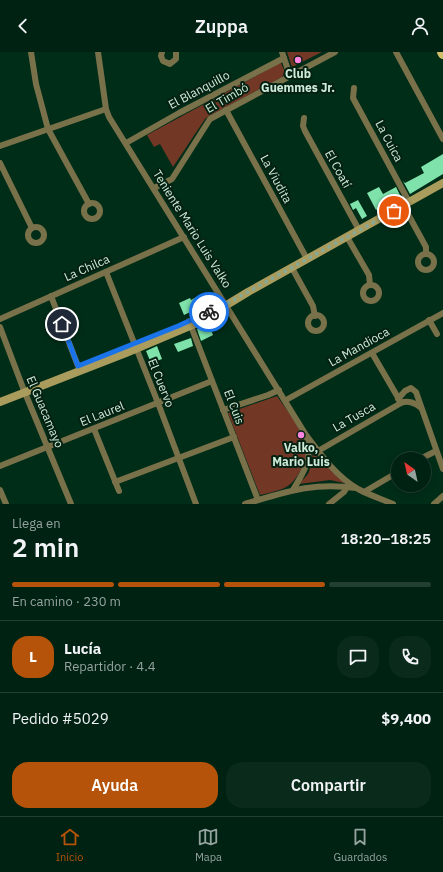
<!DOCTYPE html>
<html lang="es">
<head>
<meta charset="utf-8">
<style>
	body { margin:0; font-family:"IBM Plex Sans",sans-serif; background:#0a2a1b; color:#f1f3f6; height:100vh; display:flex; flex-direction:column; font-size:15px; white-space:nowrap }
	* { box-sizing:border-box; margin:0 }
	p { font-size:13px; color:#95a49f }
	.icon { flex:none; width:22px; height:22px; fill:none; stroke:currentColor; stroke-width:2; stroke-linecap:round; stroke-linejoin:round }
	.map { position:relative; height:452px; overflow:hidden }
	.sheet { display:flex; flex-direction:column; background:#002212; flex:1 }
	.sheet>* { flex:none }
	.needle { width:26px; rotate:326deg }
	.buttons { position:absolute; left:391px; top:400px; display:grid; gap:8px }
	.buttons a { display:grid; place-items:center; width:40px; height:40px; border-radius:50%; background:#002212; box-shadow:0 2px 6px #0003,0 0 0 1px #223f32; font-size:20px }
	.pin { position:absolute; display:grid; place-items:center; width:34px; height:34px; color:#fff; margin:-17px; border:2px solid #fff; border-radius:50%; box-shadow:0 1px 4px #0007 }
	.courier { position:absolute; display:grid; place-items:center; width:40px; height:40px; margin:-20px; border:3px solid #1a73e8; border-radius:50%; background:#fff; color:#222; box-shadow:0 1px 5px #0007 }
	.head em { font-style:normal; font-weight:600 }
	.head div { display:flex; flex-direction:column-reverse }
	.head { display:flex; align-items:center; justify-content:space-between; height:68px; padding:0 12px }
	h1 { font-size:26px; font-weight:600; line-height:30px }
	.bar { display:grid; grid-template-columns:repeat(4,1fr); gap:6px 4px; align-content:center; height:48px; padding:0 12px }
	.bar i { height:5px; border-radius:3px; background:#223f32 }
	.bar .active { background:#b45309 }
	.bar p { grid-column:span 4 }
	.line { display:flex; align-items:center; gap:10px; padding:0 12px; border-top:1px solid #223f32 }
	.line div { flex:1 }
	.round { display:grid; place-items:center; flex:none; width:42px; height:42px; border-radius:16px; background:#0a2a1b }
	.action { display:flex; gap:8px; margin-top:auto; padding:8px 12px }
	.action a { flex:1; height:46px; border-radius:16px; background:#b45309; color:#fff; font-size:16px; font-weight:600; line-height:46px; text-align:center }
	.action a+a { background:#0a2a1b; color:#f1f3f6 }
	header { display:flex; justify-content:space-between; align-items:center; height:52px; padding:0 12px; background:#002212; font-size:18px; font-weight:600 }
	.menu { display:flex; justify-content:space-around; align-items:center; height:56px; border-top:1px solid #223f32; background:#002212; font-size:11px; color:#95a49f }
	.menu a { display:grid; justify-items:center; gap:2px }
	.menu .active { color:#b45309 }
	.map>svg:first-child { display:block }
</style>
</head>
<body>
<header><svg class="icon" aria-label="back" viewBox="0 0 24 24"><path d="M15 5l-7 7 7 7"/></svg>Zuppa<svg class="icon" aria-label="person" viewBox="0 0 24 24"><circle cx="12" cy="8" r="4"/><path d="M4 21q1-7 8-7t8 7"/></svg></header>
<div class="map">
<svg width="443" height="452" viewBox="0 0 443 452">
	<rect width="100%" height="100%" fill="#002d18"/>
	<g fill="#723725">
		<path d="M287,0h35l-30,15z"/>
		<path d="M281,11l4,9 -3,5 -73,39 -4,3 -32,48 -13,-23 -6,3 -7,-12 131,-71z"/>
		<path d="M277,344c15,22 41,50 22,77 -3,5 -7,11 -13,14 -7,4 -18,6 -26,8l-32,-82z"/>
		<path d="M313,398l6,10 26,22 -1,1 -14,-3 -31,4 9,-10 4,-11z"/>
	</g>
	<g fill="#7ee2aa">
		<path d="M443,102v20l-33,20 -7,-13 2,2 19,-10 -3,-6z"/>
		<path d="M379,135l4,7 13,-7 4,8 -2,4 -22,11 -9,-17z"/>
		<path d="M358,148l9,16 -5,3 -6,-11 -3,2 -3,-6z"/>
		<path d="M198,244l5,10 -19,9 -5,-12 11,-5 1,2z"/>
		<path d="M208,271l5,12 -12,6 -4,-12z"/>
		<path d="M191,286l2,8 -15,6 -4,-8z"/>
		<path d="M157,294l5,13 -11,4 -5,-12z"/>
	</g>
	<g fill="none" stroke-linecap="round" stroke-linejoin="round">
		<g stroke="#79714a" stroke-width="6">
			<path d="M31,0l5,32 12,45 41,75"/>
			<path d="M98,0l8,57 3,8 197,318c15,20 30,41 52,54 11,6 24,10 35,15"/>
			<path d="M162,0l-1,4 2,5 7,3 6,-5v-7"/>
			<path d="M282,0l8,24"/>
			<path d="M396,0l47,87"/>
			<path d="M354,36l-1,10 56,104"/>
			<path d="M226,58l81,149"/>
			<path d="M304,66l-1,8 2,5 54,99"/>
			<path d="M126,91l53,-30 105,-55"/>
			<path d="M0,94l106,-37"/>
			<path d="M0,111l32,65"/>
			<path d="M154,136l18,-9 38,-60 125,-67"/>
			<circle cx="92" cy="159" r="8"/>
			<path d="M403,153l23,42v6"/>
			<circle cx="36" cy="183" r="8"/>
			<path d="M347,185l22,38 1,10"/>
			<circle cx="426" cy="210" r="8"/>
			<path d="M292,216l21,38 2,10"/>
			<path d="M106,220l52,131 38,101"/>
			<circle cx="371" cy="241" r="8"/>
			<path d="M51,244l27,70"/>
			<circle cx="316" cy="271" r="8"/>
			<path d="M0,267l184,-82"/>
			<path d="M429,268l8,14"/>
			<path d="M189,269l69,179"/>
			<path d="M0,275l23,61 48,116"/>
			<path d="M372,301l28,48"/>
			<path d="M398,347l7,-8 6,-3 5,4 27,77"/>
			<path d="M286,348l157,-87"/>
			<path d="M223,358l45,-15 11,-5"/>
			<path d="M94,377l25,62"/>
			<path d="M318,399l83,-48c7,-3 15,0 20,5"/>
			<path d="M420,407l16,-8"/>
			<path d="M0,414l212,-85"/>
			<path d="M115,430l119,-45"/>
			<path d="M0,438l6,14"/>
			<path d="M293,438c10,-17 20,-31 14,-52"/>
			<path d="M364,440l34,-20"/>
			<path d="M245,452c41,-12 67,-22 111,-16"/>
			<path d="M329,452l15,-12 5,-8"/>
			<path d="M434,452l9,-8"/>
		</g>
		<path stroke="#aa9c5d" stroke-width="8" d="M0,350l126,-49 71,-30 51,-31 195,-109"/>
		<path stroke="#d0be6b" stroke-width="10" d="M442,0l1,2"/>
	</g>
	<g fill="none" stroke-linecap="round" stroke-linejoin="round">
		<path stroke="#87a895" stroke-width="4" stroke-dasharray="0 7.2" d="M209,260l17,-8 168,-93"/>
		<path stroke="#1a73e8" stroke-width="5" d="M62,272l16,42 100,-40 31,-14"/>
	</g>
	<g fill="#fe85e0" stroke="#042112" stroke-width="1.5">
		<circle cx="298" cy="8" r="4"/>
		<circle cx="301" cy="383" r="4"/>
	</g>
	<g text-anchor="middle" stroke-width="4" stroke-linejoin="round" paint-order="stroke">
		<g font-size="12" font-weight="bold" fill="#cfebd9" stroke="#042112">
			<text x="298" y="26">Club<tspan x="298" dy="14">Guemmes Jr.</tspan></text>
			<text x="301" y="400">Valko,<tspan x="301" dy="14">Mario Luis</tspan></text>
		</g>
		<g font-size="12" fill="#cfebd9" stroke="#042112">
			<text transform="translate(199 38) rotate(-28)" y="4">El Blanquillo</text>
			<text transform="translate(227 46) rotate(-30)" y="4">El Timbó</text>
			<text transform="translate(389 89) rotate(62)" y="4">La Cuica</text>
			<text transform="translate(338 117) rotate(61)" y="4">El Coatí</text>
			<text transform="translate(276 127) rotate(62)" y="4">La Viudita</text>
			<text transform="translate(192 177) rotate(58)" y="4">Teniente Mario Luis Valko</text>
			<text transform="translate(87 216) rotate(-24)" y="4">La Chilca</text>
			<text transform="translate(359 295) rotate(-29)" y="4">La Mandioca</text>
			<text transform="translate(161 331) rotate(68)" y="4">El Cuervo</text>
			<text transform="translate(234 355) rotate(69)" y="4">El Cuis</text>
			<text transform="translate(45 360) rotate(67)" y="4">El Guacamayo</text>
			<text transform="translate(102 362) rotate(-22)" y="4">El Laurel</text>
			<text transform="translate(354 365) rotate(-30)" y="4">La Tusca</text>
		</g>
	</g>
</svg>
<div class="buttons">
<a><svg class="needle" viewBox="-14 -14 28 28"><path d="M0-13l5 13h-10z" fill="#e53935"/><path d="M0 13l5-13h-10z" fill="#95a49f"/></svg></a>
</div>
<div class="pin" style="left:394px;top:159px;background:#ea580c"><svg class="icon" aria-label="bag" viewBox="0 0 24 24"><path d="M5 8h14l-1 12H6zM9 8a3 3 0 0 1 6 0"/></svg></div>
<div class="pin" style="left:62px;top:272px;background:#1f2937"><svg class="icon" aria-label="home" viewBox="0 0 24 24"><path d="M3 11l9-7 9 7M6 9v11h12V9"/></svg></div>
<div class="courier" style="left:209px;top:260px"><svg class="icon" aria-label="bike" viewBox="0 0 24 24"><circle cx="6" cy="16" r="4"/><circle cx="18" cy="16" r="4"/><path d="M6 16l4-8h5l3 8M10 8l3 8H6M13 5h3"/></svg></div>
</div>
<section class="sheet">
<div class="head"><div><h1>2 min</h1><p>Llega en</p></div><em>18:20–18:25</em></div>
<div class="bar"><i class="active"></i><i class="active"></i><i class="active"></i><i></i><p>En camino · 230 m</p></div>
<div class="line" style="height:72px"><b class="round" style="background:#b45309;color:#fff">L</b><div><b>Lucía</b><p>Repartidor · 4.4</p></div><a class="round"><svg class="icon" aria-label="chat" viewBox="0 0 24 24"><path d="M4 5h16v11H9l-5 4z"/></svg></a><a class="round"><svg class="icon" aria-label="phone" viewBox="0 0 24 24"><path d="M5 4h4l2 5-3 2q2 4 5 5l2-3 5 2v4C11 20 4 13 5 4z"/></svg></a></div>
<div class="line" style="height:52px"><div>Pedido #5029</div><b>$9,400</b></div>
<div class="action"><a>Ayuda</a><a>Compartir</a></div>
</section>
<nav class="menu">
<a class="active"><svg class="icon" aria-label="home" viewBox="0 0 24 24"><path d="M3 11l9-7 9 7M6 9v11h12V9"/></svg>Inicio</a>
<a><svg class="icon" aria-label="map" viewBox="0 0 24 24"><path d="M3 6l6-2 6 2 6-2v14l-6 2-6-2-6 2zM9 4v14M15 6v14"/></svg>Mapa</a>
<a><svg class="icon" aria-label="saved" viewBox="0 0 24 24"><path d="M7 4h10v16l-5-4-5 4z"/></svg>Guardados</a>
</nav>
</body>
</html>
